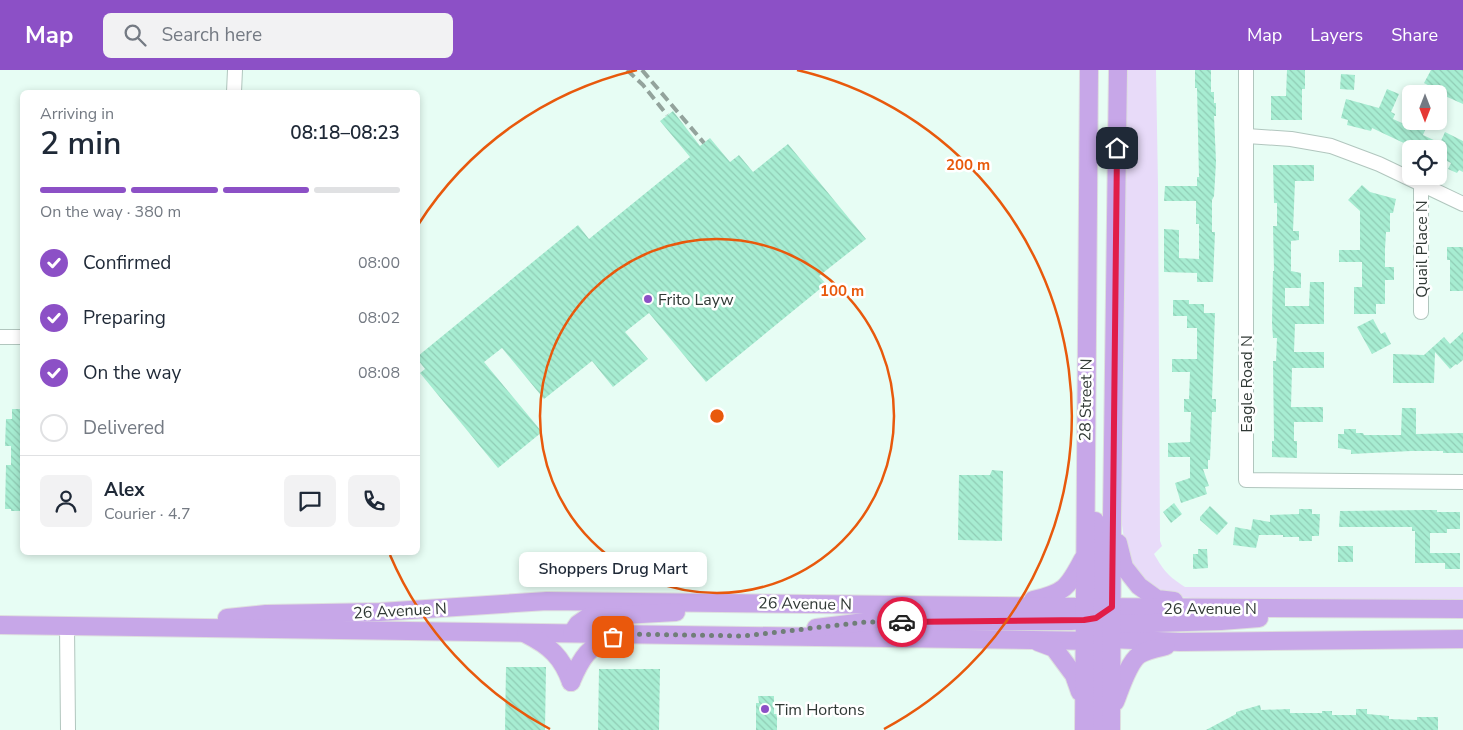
<!DOCTYPE html>
<html lang="en">
<head>
<meta charset="utf-8">
<style>
	body { margin:0; font-family:"Nunito Sans",sans-serif; background:#f2f2f3; color:#1f2937; height:100vh; display:flex; flex-direction:column; font-size:19px; white-space:nowrap }
	* { box-sizing:border-box; margin:0 }
	p { font-size:16px; color:#747a83 }
	.icon { flex:none; width:28px; height:28px; fill:none; stroke:currentColor; stroke-width:2; stroke-linecap:round; stroke-linejoin:round }
	.map { position:relative; flex:1; overflow:hidden }
	.panel { position:absolute; left:20px; top:20px; width:400px; height:465px; display:flex; flex-direction:column; background:#fff; border-radius:8px; box-shadow:0 2px 8px #0003 }
	.panel>* { flex:none }
	.needle { width:32px; rotate:180deg }
	.tools { position:absolute; left:1402px; top:15px; display:grid; gap:10px }
	.tools a { display:grid; place-items:center; width:45px; height:45px; border-radius:8px; background:#fff; box-shadow:0 2px 8px #0003; font-size:25px }
	.pin { position:absolute; display:grid; place-items:center; width:42px; height:42px; color:#fff; margin:-21px; border-radius:10px; box-shadow:0 2px 8px #0006 }
	.courier { position:absolute; display:grid; place-items:center; width:50px; height:50px; margin:-25px; border:4px solid #e11d48; border-radius:50%; background:#fff; color:#222; box-shadow:0 1px 6px #0007 }
	.bubble { position:absolute; height:35px; border-radius:8px; background:#fff; box-shadow:0 2px 8px #0003; font-size:16px; font-weight:600; line-height:35px; text-align:center }
	.overview em { font-style:normal; font-weight:600 }
	.overview div { display:flex; flex-direction:column-reverse }
	.overview { display:flex; align-items:center; justify-content:space-between; height:85px; padding:0 20px }
	h1 { font-size:32px; font-weight:600; line-height:38px }
	.bar { display:grid; grid-template-columns:repeat(4,1fr); gap:8px 5px; align-content:center; height:60px; padding:0 20px }
	.bar i { height:6px; border-radius:4px; background:#e0e1e3 }
	.bar .current { background:#8c50c6 }
	.bar p { grid-column:span 4 }
	.line { display:flex; align-items:center; gap:12px; padding:0 20px; border-top:1px solid #e0e1e3 }
	.line div { flex:1 }
	.round { display:grid; place-items:center; flex:none; width:52px; height:52px; border-radius:8px; background:#f2f2f3 }
	ol { padding:0 20px; list-style:none }
	li { display:flex; align-items:center; gap:15px; height:55px }
	li p { margin-inline-start:auto }
	li .icon { padding:5px; border-radius:50%; background:#8c50c6; color:#fff; stroke-width:4 }
	li:last-child { color:#747a83 }
	li i { width:28px; height:28px; border:2px solid #e0e1e3; border-radius:50% }
	header { display:flex; align-items:center; gap:30px; box-sizing:border-box; height:70px; padding:0 25px; background:#8c50c6; color:#fff }
	header strong { font-size:24px }
	nav { display:flex; gap:28px; margin-inline-start:auto; font-size:18px }
	.search { width:350px; height:45px; background:#f2f2f3; display:flex; align-items:center; gap:12px; box-sizing:border-box; padding:0 18px; border-radius:8px; color:#747a83; font-size:19px }
	.map>svg:first-child { display:block }
</style>
</head>
<body>
<header>
<strong>Map</strong>
<div class="search"><svg class="icon" aria-label="search" viewBox="0 0 24 24"><circle cx="10" cy="10" r="6"/><path d="M15 15l6 6"/></svg>Search here</div>
<nav><a>Map</a><a>Layers</a><a>Share</a></nav>
</header>
<div class="map">
<svg width="1463" height="660" viewBox="0 0 1463 660">
	<defs>
		<pattern id="building-back-hatch" width="6" height="6" patternUnits="userSpaceOnUse" patternTransform="scale(1.25)"><rect width="6" height="6" fill="#a7edd2"/><path d="M-1 5l2 2M0 0l6 6M5-1l2 2" fill="none" stroke="#90ccb5"/></pattern>
	</defs>
	<rect width="100%" height="100%" fill="#e7fdf4"/>
	<path fill="#e8dbf9" d="M1124,0h32l2,116 2,355 2,5 -8,8c10,17 14,22 31,33h278v22l-74,-1 -186,-9 -44,-4 -31,-29 -7,-48z"/>
	<g fill="url(#building-back-hatch)">
		<path d="M1195,0h16v22h3v11h2v13h-2l2,46 -2,34 -2,4v32h3l-2,50h-16v-9l-33,-1v-43l15,1v28l20,1v-35h-3v-23h-32l1,-15h32v-9h2l-2,-89h-2z"/>
		<path d="M1287,0h18v19h-3v31h-31v-24h15z"/>
		<path d="M1431,0h32v34l-18,-8v-2l-21,-11z"/>
		<path d="M1341,4l14,1 -1,15 -14,-1z"/>
		<path d="M1387,19l12,5 -8,18 4,2 -2,5 18,8 3,-6h15l-6,14 17,8 5,-11 18,9v31l-4,-2 -2,3 -9,-4 3,-6 -12,-6v-8h-26l-6,-3 1,-1 -36,-17 -1,3 -24,-6 1,-5 -7,-2 5,-19 33,9z"/>
		<path d="M673,41l27,35 10,-8 20,24 9,-7 14,17 35,-28 78,95 -47,37 7,8 -120,98 -57,-69 -24,19 23,27 -35,28 -21,-26 -48,38 -42,-51 -18,14 58,70 -44,36 -78,-95 5,-4 -7,-9v-4l160,-131 11,14 101,-82 -30,-36z"/>
		<path d="M1273,95h41v16h-19l-2,50h6v9l-8,1v30l10,2v15h-16v18h24l1,-24h14v42h-29l-1,28h30v16h-32l-1,39h32v15h-29v19h3v17l-25,-1v-16h2l-1,-80h3l1,-23h-4l-1,-15 1,-52h1l-1,-45h4v-23h-3z"/>
		<path d="M1362,115l8,7 26,7 -3,14h-3v19h-4l-1,17v18h9v13h-9v24h-9v10h-22v-27h8v-25h-23v-12h21v-39l-12,-11z"/>
		<path d="M1447,177h16v44h-13v-31h-3z"/>
		<path d="M1173,230h16v4h15v9h11l-3,86h4v13h-4l-2,48h-2v9h-5l6,17 -4,1 2,7 -26,9 -6,-20 15,-5v-21h-22v-14l22,-1 1,-30h-7v-13h5l1,-27h-18v-13h25v-31h-10v-12h-14z"/>
		<path d="M1373,249l8,15 4,-2 6,12 -19,10 -15,-27z"/>
		<path d="M1463,262v28l-6,5 -1,-1 -6,5 -15,-17 -1,31h-41v-29l31,1 20,-18 6,7z"/>
		<path d="M1402,338h14v26l47,-1v20h-20v-2h-32l-60,3v-4l-13,-2v-14h6v-5h12v4h7l1,2h37z"/>
		<path d="M12,339h10v102h-11v-2h-6l1,-44h5v-19h-6l1,-27h6z"/>
		<path d="M992,400l11,1 -1,70 -44,-1 1,-65h31z"/>
		<path d="M1174,433l8,11 -11,9 -8,-11z"/>
		<path d="M1210,436l18,17 -11,12 -17,-15v-3z"/>
		<path d="M1299,439h13v5h8l-1,22h-7v5h-13v-4h-16v-2h-24l-3,13 -23,-3 2,-18 16,3 2,-11 17,3v-7l29,-1z"/>
		<path d="M1425,440h12v2h23v17h-13v4h-17v20h30v16h-15v-6h-30v-32h-3v-4h-73l1,-16z"/>
		<rect x="1338" y="476" width="15" height="16"/>
		<path d="M1198,479h9l1,19 -15,1v-15h5z"/>
		<path d="M506,597h40l-1,63h-40z"/>
		<path d="M599,599h61l-1,61h-61z"/>
		<path d="M758,626h16v18h3v16h-21v-27h3z"/>
		<path d="M1260,635l1,5 29,-1v4h32v-2h10v4h24v-6h11v5l22,2v3l28,1v-3h21v13h-232l30,-16v-2z"/>
	</g>
	<g fill="none" stroke-linecap="round" stroke-linejoin="round">
		<defs>
			<g id="minor">
				<path d="M1246,0v410l217,2"/>
				<path d="M234,22l1,-22"/>
				<path d="M1247,66l44,3 40,7 48,18 84,40"/>
				<path d="M1421,115v127"/>
				<path d="M0,267h22"/>
				<path d="M67,555l1,105"/>
			</g>
			<g id="major">
				<path d="M1095,451l4,86 3,12"/>
				<path d="M1118,473l6,24 15,19 18,13 17,2"/>
				<path d="M1033,530c31,-7 35,-12 50,-41"/>
				<path d="M227,548l39,-4 114,-2 167,-11 537,6 379,2"/>
				<path d="M0,555l1096,16 15,-2 69,3 283,-3"/>
				<path d="M816,558l49,-6 206,-1 24,-2"/>
				<path d="M1101,559l10,-4 9,-1 101,-3 38,-3"/>
				<path d="M572,563l6,-9 10,-7 88,-5"/>
				<path d="M526,564c24,12 36,23 45,48"/>
				<path d="M1095,568l4,92"/>
				<path d="M1038,572l16,6 20,27 6,17"/>
				<path d="M571,612c10,-24 18,-37 44,-46"/>
				<path d="M1115,632c5,-12 13,-39 24,-47 7,-5 18,-7 27,-9"/>
				<path d="M1084,660l5,-660"/>
				<path d="M1111,660l1,-212 6,-448"/>
			</g>
		</defs>
		<use href="#minor" stroke="#b1c6be" stroke-width="16"/>
		<use href="#major" stroke="#dedfdf" stroke-width="20"/>
		<use href="#minor" stroke="#fff" stroke-width="14"/>
		<use href="#major" stroke="#c7a7e8" stroke-width="18"/>
		<g stroke="#93a39c" stroke-width="4" stroke-dasharray="10 5" stroke-linecap="butt">
			<path d="M627,0l16,15 24,30"/>
			<path d="M642,0l62,73"/>
		</g>
	</g>
	<g fill="none" stroke-linecap="round" stroke-linejoin="round">
		<path stroke="#707e78" stroke-width="5" stroke-dasharray="0 9" d="M613,567l10,-3 121,2 121,-14h37"/>
		<path stroke="#e11d48" stroke-width="6" d="M902,552l182,-2 12,-2 16,-11 5,-459"/>
	</g>
	<g fill="none" stroke="#e8590c" stroke-width="2.5">
		<circle cx="717" cy="346" r="177"/>
		<path d="M550 659A355 355 0 0 1 390 485M418 155A355 355 0 0 1 637 0M797 0A355 355 0 0 1 884 659"/>
	</g>
	<g fill="#8c50c6" stroke="#fff" stroke-width="2">
		<circle cx="648" cy="229" r="5"/>
		<circle cx="765" cy="639" r="5"/>
	</g>
	<g text-anchor="middle" stroke-width="5" stroke-linejoin="round" paint-order="stroke">
		<g font-size="16" fill="#303935" stroke="#fff">
			<text transform="translate(1421 179) rotate(-90)" y="6">Quail Place N</text>
			<text transform="translate(1246 314) rotate(-90)" y="6">Eagle Road N</text>
			<text transform="translate(1085 330) rotate(-89)" y="6">28 Street N</text>
			<text transform="translate(805 533) rotate(1)" y="6">26 Avenue N</text>
			<text x="1210" y="544">26 Avenue N</text>
			<text transform="translate(400 540) rotate(-3)" y="6">26 Avenue N</text>
		</g>
		<g font-size="16" fill="#303935" stroke="#fff" text-anchor="start">
			<text x="658" y="235">Frito Layw</text>
			<text x="775" y="645">Tim Hortons</text>
		</g>
	</g>
	<circle cx="717" cy="346" r="8" fill="#e8590c" stroke="#fff" stroke-width="2.5"/>
	<g font-size="15" text-anchor="middle" font-weight="bold" fill="#e8590c" stroke="#fff" stroke-width="5" stroke-linejoin="round" paint-order="stroke">
		<text x="968" y="100">200 m</text>
		<text x="842" y="226">100 m</text>
	</g>
</svg>
<div class="tools">
<a><svg class="needle" viewBox="-14 -14 28 28"><path d="M0-13l5 13h-10z" fill="#e53935"/><path d="M0 13l5-13h-10z" fill="#747a83"/></svg></a>
<a><svg class="icon" aria-label="locate" viewBox="0 0 24 24"><circle cx="12" cy="12" r="6"/><path d="M12 2v4M12 18v4M2 12h4M18 12h4"/></svg></a>
</div>
<div class="pin" style="left:613px;top:567px;background:#ea580c"><svg class="icon" aria-label="bag" viewBox="0 0 24 24"><path d="M5 8h14l-1 12H6zM9 8a3 3 0 0 1 6 0"/></svg></div>
<div class="pin" style="left:1117px;top:78px;background:#1f2937"><svg class="icon" aria-label="home" viewBox="0 0 24 24"><path d="M3 11l9-7 9 7M6 9v11h12V9"/></svg></div>
<div class="courier" style="left:902px;top:552px"><svg class="icon" aria-label="car" viewBox="0 0 24 24"><path d="M5 17H2v-5l4-1 3-4h7l3 4 3 1v5h-3M9 17h6M6 11h13"/><circle cx="7" cy="17" r="2"/><circle cx="17" cy="17" r="2"/></svg></div>
<div class="bubble" style="left:519px;top:482px;width:188px">Shoppers Drug Mart</div>
<section class="panel">
<div class="overview"><div><h1>2 min</h1><p>Arriving in</p></div><em>08:18–08:23</em></div>
<div class="bar"><i class="current"></i><i class="current"></i><i class="current"></i><i></i><p>On the way · 380 m</p></div>
<ol>
<li><svg class="icon" aria-label="check" viewBox="0 0 24 24"><path d="M5 12l5 5 9-10"/></svg>Confirmed<p>08:00</p></li>
<li><svg class="icon" aria-label="check" viewBox="0 0 24 24"><path d="M5 12l5 5 9-10"/></svg>Preparing<p>08:02</p></li>
<li><svg class="icon" aria-label="check" viewBox="0 0 24 24"><path d="M5 12l5 5 9-10"/></svg>On the way<p>08:08</p></li>
<li><i></i>Delivered</li>
</ol>
<div class="line" style="height:90px"><a class="round"><svg class="icon" aria-label="person" viewBox="0 0 24 24"><circle cx="12" cy="8" r="4"/><path d="M4 21q1-7 8-7t8 7"/></svg></a><div><b>Alex</b><p>Courier · 4.7</p></div><a class="round"><svg class="icon" aria-label="chat" viewBox="0 0 24 24"><path d="M4 5h16v11H9l-5 4z"/></svg></a><a class="round"><svg class="icon" aria-label="phone" viewBox="0 0 24 24"><path d="M5 4h4l2 5-3 2q2 4 5 5l2-3 5 2v4C11 20 4 13 5 4z"/></svg></a></div>
</section>
</div>
</body>
</html>
